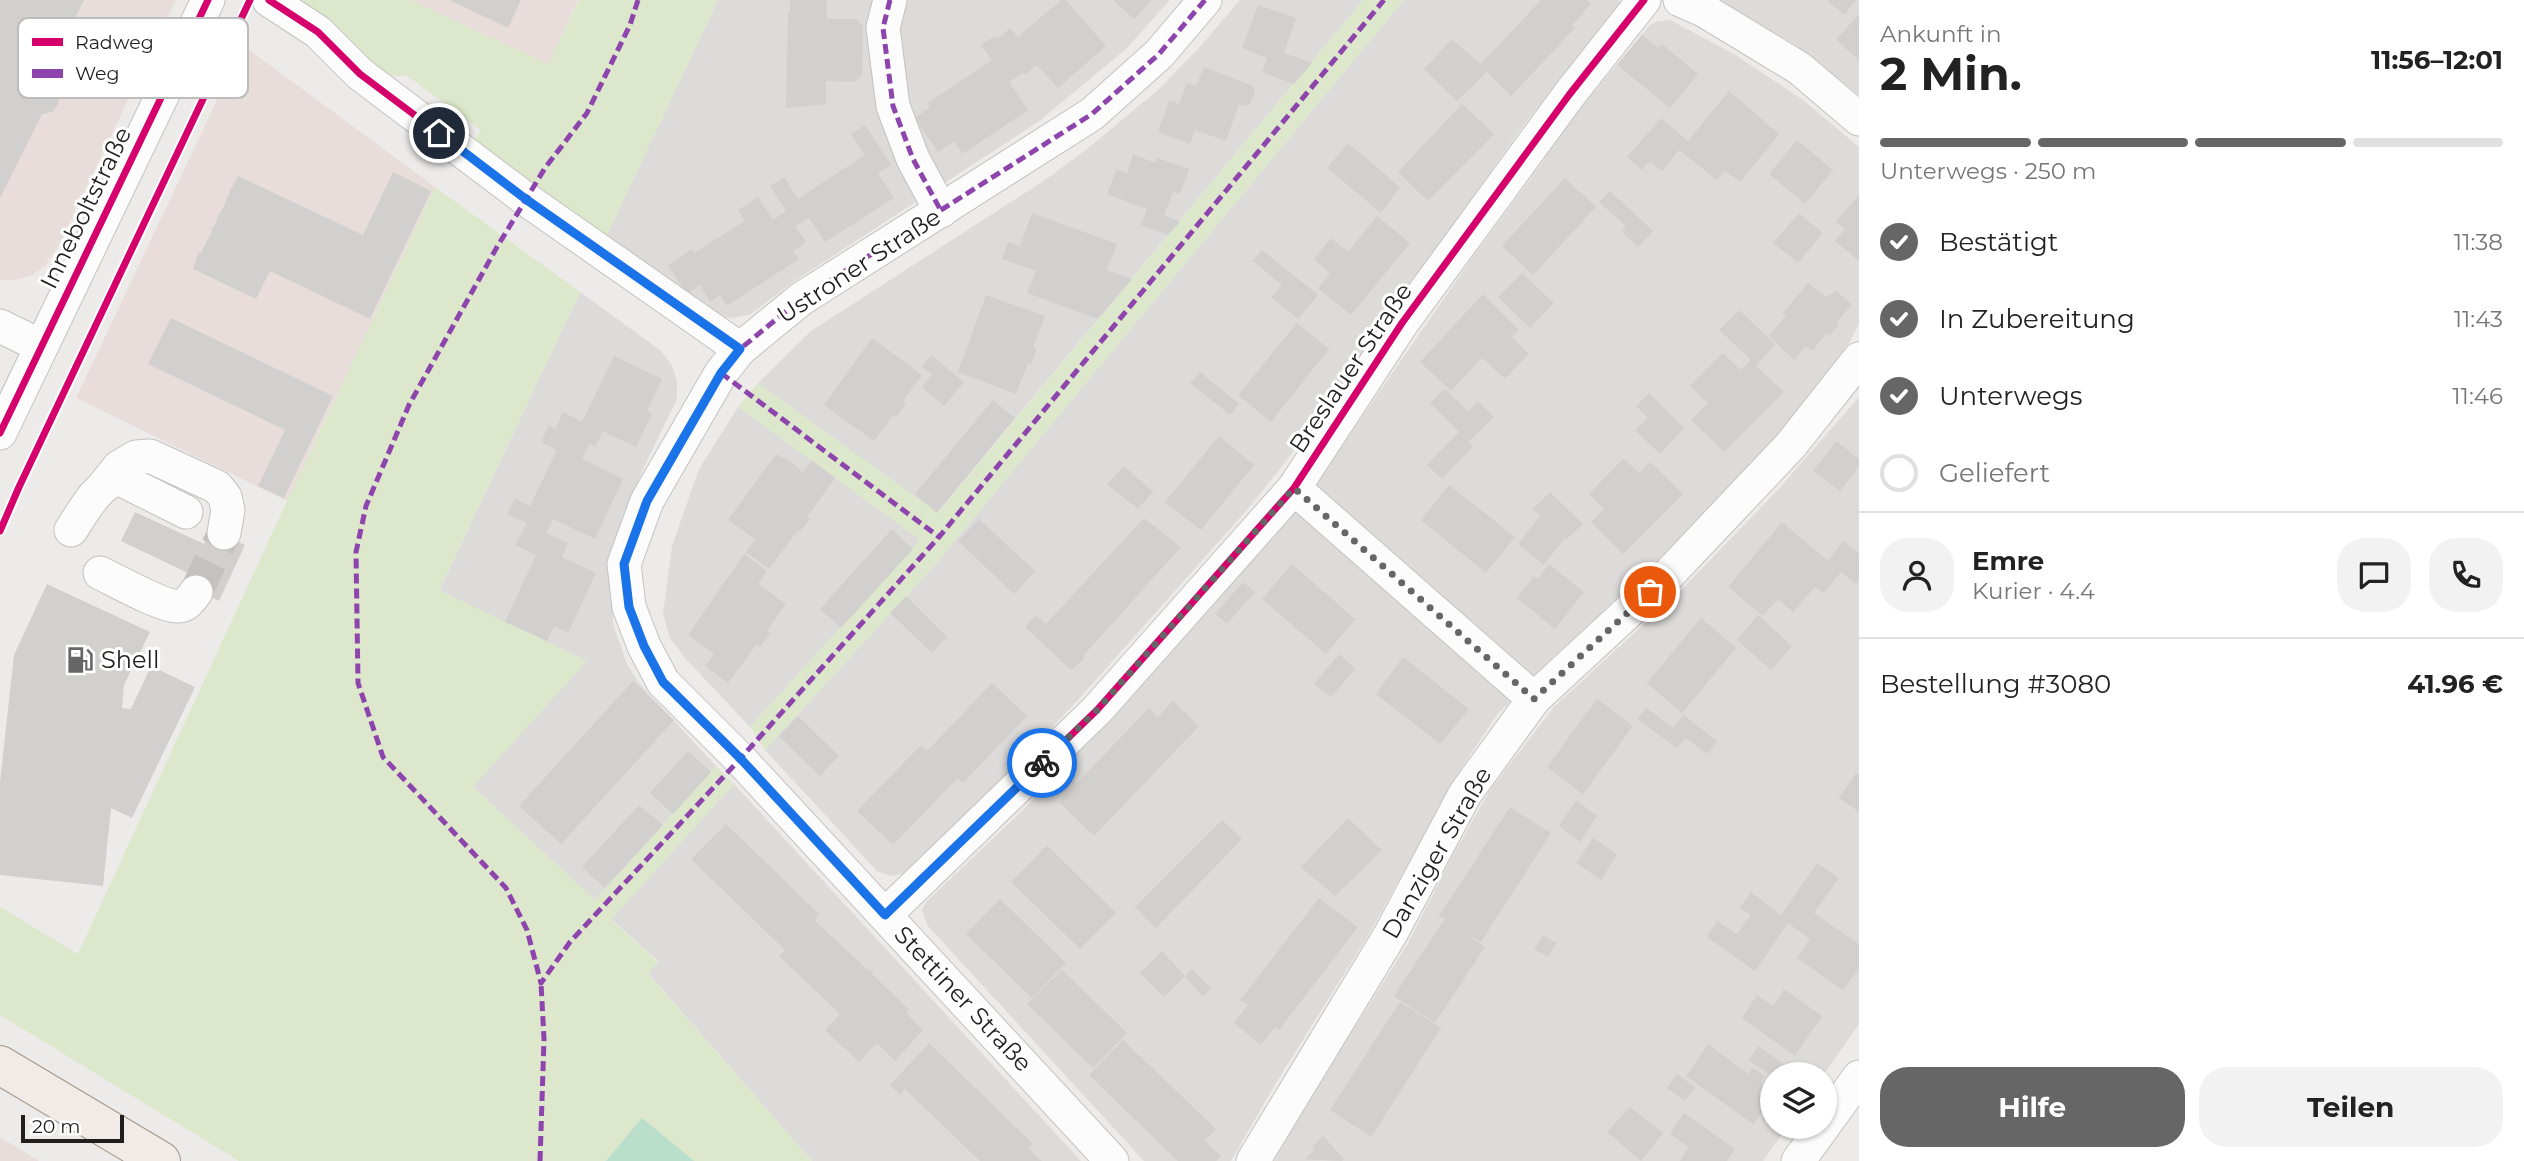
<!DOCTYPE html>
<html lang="de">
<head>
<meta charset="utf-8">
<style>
	body { margin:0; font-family:Montserrat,sans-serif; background:#f2f2f2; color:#222; height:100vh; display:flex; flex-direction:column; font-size:26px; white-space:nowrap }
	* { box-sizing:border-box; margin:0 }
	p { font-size:23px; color:#767676 }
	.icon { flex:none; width:38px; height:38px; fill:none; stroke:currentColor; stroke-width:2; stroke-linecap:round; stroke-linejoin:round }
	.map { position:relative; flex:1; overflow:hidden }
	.panel { display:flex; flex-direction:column; background:#fff; width:665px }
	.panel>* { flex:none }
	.buttons { position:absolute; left:1760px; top:1062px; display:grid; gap:14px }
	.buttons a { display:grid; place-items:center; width:77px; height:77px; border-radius:50%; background:#fff; box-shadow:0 2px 5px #0004; font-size:35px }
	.scale { position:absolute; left:21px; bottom:18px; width:103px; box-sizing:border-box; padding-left:7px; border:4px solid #1f1f1f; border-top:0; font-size:19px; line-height:24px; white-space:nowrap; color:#1f1f1f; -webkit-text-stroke:5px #fff; paint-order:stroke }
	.pin { position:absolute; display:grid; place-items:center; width:60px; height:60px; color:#fff; margin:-30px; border:4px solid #fff; border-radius:50%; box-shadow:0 2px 7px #0007 }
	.courier { position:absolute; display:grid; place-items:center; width:70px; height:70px; margin:-35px; border:5px solid #1a73e8; border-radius:50%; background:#fff; color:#222; box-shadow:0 2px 9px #0007 }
	.overview em { font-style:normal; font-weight:700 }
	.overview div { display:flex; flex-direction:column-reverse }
	.overview { display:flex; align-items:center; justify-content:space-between; height:119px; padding:0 21px }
	h1 { font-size:46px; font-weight:700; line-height:52px }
	.bar { display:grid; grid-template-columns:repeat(4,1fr); gap:10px 7px; align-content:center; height:84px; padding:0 21px }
	.bar i { height:9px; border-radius:5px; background:#e0e0e0 }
	.bar .current { background:#676666 }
	.bar p { grid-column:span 4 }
	.line { display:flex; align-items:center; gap:18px; padding:0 21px; border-top:2px solid #e0e0e0 }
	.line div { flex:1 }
	.round { display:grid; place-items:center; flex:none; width:74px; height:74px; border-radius:28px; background:#f2f2f2 }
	ol { padding:0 21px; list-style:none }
	li { display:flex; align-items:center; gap:21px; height:77px }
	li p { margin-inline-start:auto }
	li .icon { padding:7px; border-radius:50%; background:#676666; color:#fff; stroke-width:4 }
	li:last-child { color:#767676 }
	li i { width:38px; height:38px; border:4px solid #e0e0e0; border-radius:50% }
	.primary-button { display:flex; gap:14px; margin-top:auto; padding:14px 21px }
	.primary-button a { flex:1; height:80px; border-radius:28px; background:#676666; color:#fff; font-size:28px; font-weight:700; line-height:80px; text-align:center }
	.primary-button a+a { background:#f2f2f2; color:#222 }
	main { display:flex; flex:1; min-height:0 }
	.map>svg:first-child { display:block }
</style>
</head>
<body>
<main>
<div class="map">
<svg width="1859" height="1161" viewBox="0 0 1859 1161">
	<rect width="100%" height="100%" fill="#edebe9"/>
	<g fill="#dcdbda">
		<path d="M718,0h452l-44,49 -88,73 -245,160 -42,32 -18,4 -15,-1 -113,-78z"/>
		<path d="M1240,0h123l-426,513 -179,-130 53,-52 234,-151 42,-31 71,-59 40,-41z"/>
		<path d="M1404,0h214l2,3 -100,127 -233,330 -41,51 -169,190 -85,89 -87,83 -15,3 -13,-5 -112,-121 169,-184z"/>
		<path d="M1717,0h142v95l-66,-52z"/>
		<path d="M1670,20l64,34 69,46 56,47v177l-10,19 -43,59 -80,89 -104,105 -68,60 -58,60 -39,59 -88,159 -92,147 -46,80h-87l-216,-235 -6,-16 4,-8 99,-94 182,-196 71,-83 63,-82 134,-193 69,-94 11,-22 95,-113 8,-4z"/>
		<path d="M580,292l80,58 12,15 5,16v18l-34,70 -10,27 -21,87 1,41 14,40 12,19 77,83 -121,134 -122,-113 -34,-196z"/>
		<path d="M1859,397v627l-35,50h-51v53h14l-24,34h-489l32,-57 101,-159 45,-88 38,-67 64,-83 129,-119 94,-97z"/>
		<path d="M738,407l183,132 -171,188 -65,-69 -15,-20 -7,-24 9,-68 27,-77z"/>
		<path d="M734,784l347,377h-269l-164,-188 10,-12 -47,-42z"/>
	</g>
	<g fill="#e9dddc">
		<path d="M0,0h176l-117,245 -14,21 -14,10 -18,4h-13z"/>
		<path d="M411,0h167l-30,64z"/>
		<path d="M243,45l192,142 -148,314 -211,-103z"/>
		<path d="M0,1137l39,24h-39z"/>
	</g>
	<g fill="#dce7cb">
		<path d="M297,0h114l137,64 31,-64h139l-113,239 -133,-96 9,-13 -75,-55 -21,2z"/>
		<path d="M1363,0h41l-470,566 -169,184 -15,-23 170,-187 -182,-133 20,-24 180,130z"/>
		<path d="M435,187l145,105 -141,298 148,71 -114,126 122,113 121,-134 18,18 -123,136 47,42 -10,12 164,187h-573l-239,-146v-108l78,47 209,-453z"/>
	</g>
	<path fill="#b9dfcc" d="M642,1118l52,43h-88z"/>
	<g fill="#d2d0ce">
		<path d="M0,0h84l-17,35 10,4 -22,46 5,10 -2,10 -6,7 -10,2 -42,84z"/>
		<path d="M449,0h72l-13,28z"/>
		<path d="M790,0h37v19h29l7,7 -1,49 -8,7 -28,-1v23l-40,4 2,-95h2z"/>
		<path d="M1061,0h5l40,46 -48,42 -21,-23 -12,10 -2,-2 -14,9 19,28 -66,44 -8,-13 -16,11 -23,-34 15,-11 -2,-4 64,-43 -11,-15 14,-9 2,3 13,-11 8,9z"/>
		<path d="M1113,0h39l-18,19z"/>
		<path d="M1541,0h46l4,4 -19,21 3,3 -64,68 -24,-24 -30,29 -33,-32 28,-30 29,25z"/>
		<path d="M1827,0h29l-12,15z"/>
		<path d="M1258,5l38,13 -12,35 28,10 -18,21 -32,-12 5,-14 -25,-10z"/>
		<path d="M1859,14v46l-23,-20z"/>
		<path d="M1642,35l16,13 4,-4 36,30 -28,34 -53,-43z"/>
		<path d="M1204,67l49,19 2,5 -5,13 -5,2 -6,-2 -13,37 -31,-11 -5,14 -32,-12 11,-31 10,3 8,-21 9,3z"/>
		<path d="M1729,91l50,43 -39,48 -15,-11 -8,9 -38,-30 -17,21 -12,-10 -8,9 -15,-13 34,-39 27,23z"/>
		<path d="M1462,104l32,30 -66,67 -30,-29z"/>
		<path d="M865,125l26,40 -13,8 16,25 -69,44 -16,-24 -14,8 11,16 -13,9 6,8 -72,47 -7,-11 -10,7 -10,-17 -13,9 -19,-29 24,-16 2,4 51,-32 -7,-11 20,-13 15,23 13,-9 -16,-25 14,-9 14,22 33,-22 34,-22 -14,-21z"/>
		<path d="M1797,140l36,30 -28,34 -36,-30z"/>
		<path d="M1348,143l52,44 -19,26 -54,-45z"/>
		<path d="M1133,154l22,9 2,-5 32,11 -9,25 -7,-2 -9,23 16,7 -12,13 -27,-10 6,-16 -40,-15 10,-25 10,4z"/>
		<path d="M393,172l38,19 -61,128 -100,-48 -14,28 -63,-30 6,-17 2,1 11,-22 -1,-4 2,1 5,-11 -1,-1 3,-2 10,-22v-4l1,1 7,-13 125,59z"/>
		<path d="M1565,178l31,29 -63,68 -31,-29z"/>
		<path d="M1610,191l43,40 -15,16 -17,-16 5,-5 -27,-24z"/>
		<path d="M1859,195v66l-24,-20 10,-12 -9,-7z"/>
		<path d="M1032,213l85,31 -10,26 25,9 -34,40 -71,-26 9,-22 -34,-12 6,-17 12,4z"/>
		<path d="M1799,213l24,20 -25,30 -25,-20z"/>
		<path d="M1377,216l33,27 -59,72 -33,-27 12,-15 -16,-14 17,-21 17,14z"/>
		<path d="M1262,250l56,45 -20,24 -27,-22 11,-12 -29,-24z"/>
		<path d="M1522,273l32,30 -24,25 -32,-31z"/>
		<path d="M1808,283l18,14 10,-6 16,13 -15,18 2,2 -9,11 -3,-2 -15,18 -6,-5 -12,14 -25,-24 17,-21 -3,-2z"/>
		<path d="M1483,294l36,36 -7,7 17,17 -24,25 -23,-21 -31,33 -31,-29z"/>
		<path d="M986,295l59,21 -12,31 4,1 -6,16 -3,-1 -12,31 -58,-22z"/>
		<path d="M1739,310l36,34 -19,22 28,26 -60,60 -33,-32 17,-17 -18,-17 33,-33 18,17 10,-10 -32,-30z"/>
		<path d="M171,318l162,78 -49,102 -26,-12 27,-56 -137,-66z"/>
		<path d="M1297,323l32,26 -58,73 -33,-27z"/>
		<path d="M872,338l50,37 -19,26 3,2 -10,14 -3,-2 -19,26 -50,-36z"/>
		<path d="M931,355l33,27 -20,24 -22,-19 10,-12 -10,-8z"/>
		<path d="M614,356l48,23 -15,32 5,3 -16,33 -33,-16 -8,16 -6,-3 -7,15 41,20 -28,60 -42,-20 -7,14 22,10 -6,14 34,16 -28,60 -14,-7 -7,15 -42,-19 31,-67 -21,-10 12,-22 -20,-9 8,-15 15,7 27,-56 -16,-8 8,-17 6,4 8,-17 19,10z"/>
		<path d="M1200,372l39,32 -9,11 -40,-32z"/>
		<path d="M1445,389l23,22 10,-10 16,16 -26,25 5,4 -31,33 -15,-14 32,-33 -29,-29z"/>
		<path d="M1649,393l35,35 -24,26 -25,-24 13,-12 -12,-12z"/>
		<path d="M993,400l22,18 -78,95 -22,-19z"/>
		<path d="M1219,436l35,29 -53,65 -36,-28z"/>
		<path d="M1836,441l23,18v7l-19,25 -27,-20z"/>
		<path d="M776,454l18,10 9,9 9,-13 23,18 -28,39 3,2 -10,13 -2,-2 -29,39 -23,-17 9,-13 -27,-19z"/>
		<path d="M1623,459l17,14 10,-11 33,32 -60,60 -32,-32 13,-13 -15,-15z"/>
		<path d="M1124,466l29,26 -15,17 -31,-25z"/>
		<path d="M1449,485l66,52 -29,36 -65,-53z"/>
		<path d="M1550,492l33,32 -17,16 -1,-2 -21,27 -26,-21 22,-28 -7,-7z"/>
		<path d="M135,512l69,32 7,-15 34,16 -26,56 -35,-16 6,-11 -69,-33z"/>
		<path d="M1144,518l37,29 -98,109 1,3 -13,11 -46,-43 11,-12 10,9z"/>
		<path d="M979,519l56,52 -21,23 -56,-53z"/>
		<path d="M1782,522l46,39 15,-20 16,12v27l-3,4 -15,-12 -17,21 -9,-6 -22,25 -15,-13 -15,17 -35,-29z"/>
		<path d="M892,529l21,20 -72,79 -21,-19z"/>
		<path d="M744,554l23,17 -9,13 28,20 -19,27 3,2 -10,14 -3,-3 -29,39 -23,-17 9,-12 -26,-19z"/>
		<path d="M1292,564l63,55 -29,35 -64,-55z"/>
		<path d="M1549,564l35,28 -29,37 -38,-31 17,-22 4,3z"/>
		<path d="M1243,582l12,10 -28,32 -12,-10z"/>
		<path d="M47,584l103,48 -26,53 -2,23 9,1 20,-43 44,21 -63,131 -21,-10 -8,78 -103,-11v-93l14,-127z"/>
		<path d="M906,596l41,41 -15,16 -42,-40z"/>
		<path d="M1758,615l34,31 -21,24 -34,-30z"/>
		<path d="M1701,618l35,30 -54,65 -35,-30z"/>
		<path d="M1339,654l16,15 -24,28 -17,-13z"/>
		<path d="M1403,657l66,52 -29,35 -64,-50z"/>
		<path d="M633,681l41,39 -113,124 -42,-38z"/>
		<path d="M992,683l35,33 -64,67 -5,-4 -2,1 -63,65 -36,-34 64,-66 6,6z"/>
		<path d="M1597,699l36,27 -50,68 -36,-27z"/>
		<path d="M1173,701l26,25 -105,110 -35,-34 90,-94 9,9z"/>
		<path d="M1647,708l26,20 11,-13 33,26 -10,13 -21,-16 -9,10 -40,-29z"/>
		<path d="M798,716l41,40 -19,20 -41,-40z"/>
		<path d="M688,751l23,21 -38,42 -23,-21z"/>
		<path d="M1856,773l3,2v37l-20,-14z"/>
		<path d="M1576,800l21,16 -17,26 -21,-16z"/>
		<path d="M639,805l24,20 -58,63 -23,-21z"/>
		<path d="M1510,807l41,26 -70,109 -20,-11 24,16 -50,76 -41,-27 51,-77 -6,-3z"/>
		<path d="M1348,818l34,32 -47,46 -34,-29z"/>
		<path d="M1222,820l20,19 -86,89 -21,-21z"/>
		<path d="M726,824l93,90 -5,6 55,51 5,-1 -3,3 38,36 -3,4 17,17 -28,31 -18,-18 -18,19 -32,-30 -2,-2 15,-16 -61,-58 6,-6 -94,-91z"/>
		<path d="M1593,838l24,16 -16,26 -25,-17z"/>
		<path d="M1047,845l69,68 -36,36 -69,-67z"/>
		<path d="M1817,863l22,15 -25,35 45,31v24l-16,22 -46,-32 13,-19 -22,-16 -33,48 -48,-34 10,-16 20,13 14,-19 -11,-7 11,-16 30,23z"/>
		<path d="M1319,898l39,29 -79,103 -4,-3 -14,18 -27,-22 14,-18 -8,-5z"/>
		<path d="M1000,899l66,64 -34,35 -66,-64z"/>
		<path d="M1543,935l13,8 -8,14 -14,-8z"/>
		<path d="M1162,951l23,25 -21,21 -24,-24z"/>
		<path d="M1192,969l19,19 -8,9 -18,-21z"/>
		<path d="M1062,970l65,63 -34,35 -66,-64z"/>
		<path d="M1784,989l38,27 -27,40 -53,-38 15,-23 16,11z"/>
		<path d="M1400,1002l41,26 -70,109 -41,-27z"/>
		<path d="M1123,1040l93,89 -11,12 16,15 -5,5h-38l-89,-86z"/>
		<path d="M929,1043l104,101 -4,5 13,12h-62l-75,-72 -5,6 -10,-10z"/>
		<path d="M1708,1044l40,30 5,-6 12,8 -5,6 13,9v5l-20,28 -67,-48z"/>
		<path d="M1758,1046l32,22 -5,6h-12v3l-24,-17z"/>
		<path d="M1677,1074l18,13 -10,14 -18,-13z"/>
		<path d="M1630,1107l33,26 -22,28 -34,-29z"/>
		<path d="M1684,1113l51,36 -8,12h-47l9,-14 -19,-13z"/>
		<path d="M1323,1136l21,23 -2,2 -37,-2 10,-9 -3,-3z"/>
	</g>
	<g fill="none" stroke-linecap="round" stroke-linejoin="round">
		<path stroke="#c4c2c1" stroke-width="33" stroke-dasharray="33 17" stroke-linecap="butt" d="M196,592l28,-59"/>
		<defs>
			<g id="minor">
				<path d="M269,0l49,32 42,42 167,126 213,149 61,-50 291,-185 67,-60 46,-54"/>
				<path d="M890,0l-7,28 10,78 20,53 28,52"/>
				<path d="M1680,0l25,11 94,57 60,51"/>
				<path d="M0,326l41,20"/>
				<path d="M740,349l-19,24 -74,128 -23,63 5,43 15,39 19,36 77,77 372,402"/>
				<path d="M0,433l208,-433"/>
				<path d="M106,483l13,-16 17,-10 14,-1 67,31 8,10 3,13 -4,23"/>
				<path d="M1294,488l240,211"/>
				<path d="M71,530c13,-19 24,-43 47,-52l68,34"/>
				<path d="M100,573c15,7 65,35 79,33 8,-1 12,-7 17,-14"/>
				<path d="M885,915l212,-205 197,-222 108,-165 167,-228 75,-95"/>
				<path d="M1825,1124l34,-47"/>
				<path d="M1253,1161l137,-226 75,-141 69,-95 135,-125 122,-129 68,-86"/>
				<path d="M1798,1161l25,-34"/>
			</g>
			<path id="major" d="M0,1065l161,96"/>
		</defs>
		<use href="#minor" stroke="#c3c2c1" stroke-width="35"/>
		<use href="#major" stroke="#a19688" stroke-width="40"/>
		<use href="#minor" stroke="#fcfcfc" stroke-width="33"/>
		<use href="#major" stroke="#f0ebe6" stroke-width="38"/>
		<g stroke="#8e44ad" stroke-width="5" stroke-dasharray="10 5" stroke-linecap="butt">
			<path d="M638,0l-8,25 -43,88 -42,55 -48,79 -88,158 -43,101 -10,46 2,131 25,74 123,131 21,42 14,53 29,-41 170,-183 199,-222 445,-537"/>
			<path d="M890,0l-7,28 10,78 20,53 28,52"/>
			<path d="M523,196l217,153 61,-50 291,-185 67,-60 46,-54"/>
			<path d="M740,349l-19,24 -74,128 -23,63 5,43 15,39 19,36 77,77"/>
			<path d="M721,373l218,164"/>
			<path d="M540,1161l4,-122 -3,-56"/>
		</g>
		<defs>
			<g id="cycleway">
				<path d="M269,0l49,32 42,42 157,118"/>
				<path d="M0,433l208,-433"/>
				<path d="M0,531l19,-44 231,-487"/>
				<path d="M885,915l212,-205 197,-222 108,-165 167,-228 75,-95"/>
			</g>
		</defs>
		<use href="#cycleway" stroke="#fff" stroke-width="11"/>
		<use href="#cycleway" stroke="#d6006c" stroke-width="7"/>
	</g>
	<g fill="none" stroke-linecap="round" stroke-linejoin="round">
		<path stroke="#676666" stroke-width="7" stroke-dasharray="0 12.6" d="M1042,763l55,-53 197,-222 240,211 116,-107"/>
		<path stroke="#1a73e8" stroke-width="9" d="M439,133l88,67 213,149 -19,24 -74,128 -23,63 5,43 15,39 19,36 77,76 145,157 157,-152"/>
	</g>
	<defs>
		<symbol id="fuel-bare" viewBox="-9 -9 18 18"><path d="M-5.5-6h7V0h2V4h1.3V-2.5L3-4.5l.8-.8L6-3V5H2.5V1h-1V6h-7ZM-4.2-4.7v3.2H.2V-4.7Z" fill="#676666" stroke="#fff" stroke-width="2.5" paint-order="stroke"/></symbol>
	</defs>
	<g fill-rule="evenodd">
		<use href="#fuel-bare" x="61" y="641" width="38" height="38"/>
	</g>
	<g text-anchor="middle" stroke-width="6" stroke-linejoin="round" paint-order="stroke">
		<g font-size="24" fill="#1f1f1f" stroke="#fff">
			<text transform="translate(86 208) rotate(-64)" y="8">Inneboltstraße</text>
			<text transform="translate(859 266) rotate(-33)" y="8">Ustroner Straße</text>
			<text transform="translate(1351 368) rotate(-56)" y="8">Breslauer Straße</text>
			<text transform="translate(1437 853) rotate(-60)" y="8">Danziger Straße</text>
			<text transform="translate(963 999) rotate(47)" y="8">Stettiner Straße</text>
		</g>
		<g font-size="24" fill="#1f1f1f" stroke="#fff" text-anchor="start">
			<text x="101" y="668">Shell</text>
		</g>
	</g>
	<rect x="18" y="18" width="230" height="80" rx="10" fill="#fff" stroke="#bcbcbc" stroke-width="2"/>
	<rect x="32" y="38" width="31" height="8" fill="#d6006c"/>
	<rect x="32" y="69" width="31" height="9" fill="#8e44ad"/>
	<g font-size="19" fill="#1f1f1f">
		<text x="75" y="49">Radweg</text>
		<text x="75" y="80">Weg</text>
	</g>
</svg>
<div class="buttons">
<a><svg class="icon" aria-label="layers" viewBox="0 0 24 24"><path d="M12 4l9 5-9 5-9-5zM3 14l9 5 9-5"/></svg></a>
</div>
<div class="scale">20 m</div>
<div class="pin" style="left:1650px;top:592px;background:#ea580c"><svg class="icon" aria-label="bag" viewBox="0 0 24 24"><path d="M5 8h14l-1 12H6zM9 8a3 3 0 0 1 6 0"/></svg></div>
<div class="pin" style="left:439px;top:133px;background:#1f2937"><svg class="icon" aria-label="home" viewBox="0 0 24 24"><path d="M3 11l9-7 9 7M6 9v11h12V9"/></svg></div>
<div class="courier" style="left:1042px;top:763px"><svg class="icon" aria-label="bike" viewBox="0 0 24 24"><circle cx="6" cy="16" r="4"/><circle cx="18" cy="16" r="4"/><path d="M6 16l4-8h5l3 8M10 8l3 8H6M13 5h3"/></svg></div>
</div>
<section class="panel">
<div class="overview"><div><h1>2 Min.</h1><p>Ankunft in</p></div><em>11:56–12:01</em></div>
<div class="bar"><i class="current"></i><i class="current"></i><i class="current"></i><i></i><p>Unterwegs · 250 m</p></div>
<ol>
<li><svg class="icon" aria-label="check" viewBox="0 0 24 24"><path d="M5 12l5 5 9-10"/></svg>Bestätigt<p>11:38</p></li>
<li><svg class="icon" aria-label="check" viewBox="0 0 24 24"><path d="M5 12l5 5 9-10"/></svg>In Zubereitung<p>11:43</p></li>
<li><svg class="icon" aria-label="check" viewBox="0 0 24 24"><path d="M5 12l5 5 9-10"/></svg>Unterwegs<p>11:46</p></li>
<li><i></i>Geliefert</li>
</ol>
<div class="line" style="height:126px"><a class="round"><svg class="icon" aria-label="person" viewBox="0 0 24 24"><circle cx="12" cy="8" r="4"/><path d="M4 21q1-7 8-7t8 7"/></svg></a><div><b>Emre</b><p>Kurier · 4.4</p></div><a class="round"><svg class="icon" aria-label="chat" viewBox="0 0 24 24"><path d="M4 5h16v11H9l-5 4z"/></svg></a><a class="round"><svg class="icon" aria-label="phone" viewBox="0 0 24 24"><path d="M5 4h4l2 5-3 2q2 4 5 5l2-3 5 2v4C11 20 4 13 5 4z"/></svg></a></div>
<div class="line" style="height:91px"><div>Bestellung #3080</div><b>41.96 €</b></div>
<div class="primary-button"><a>Hilfe</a><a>Teilen</a></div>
</section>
</main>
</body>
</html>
